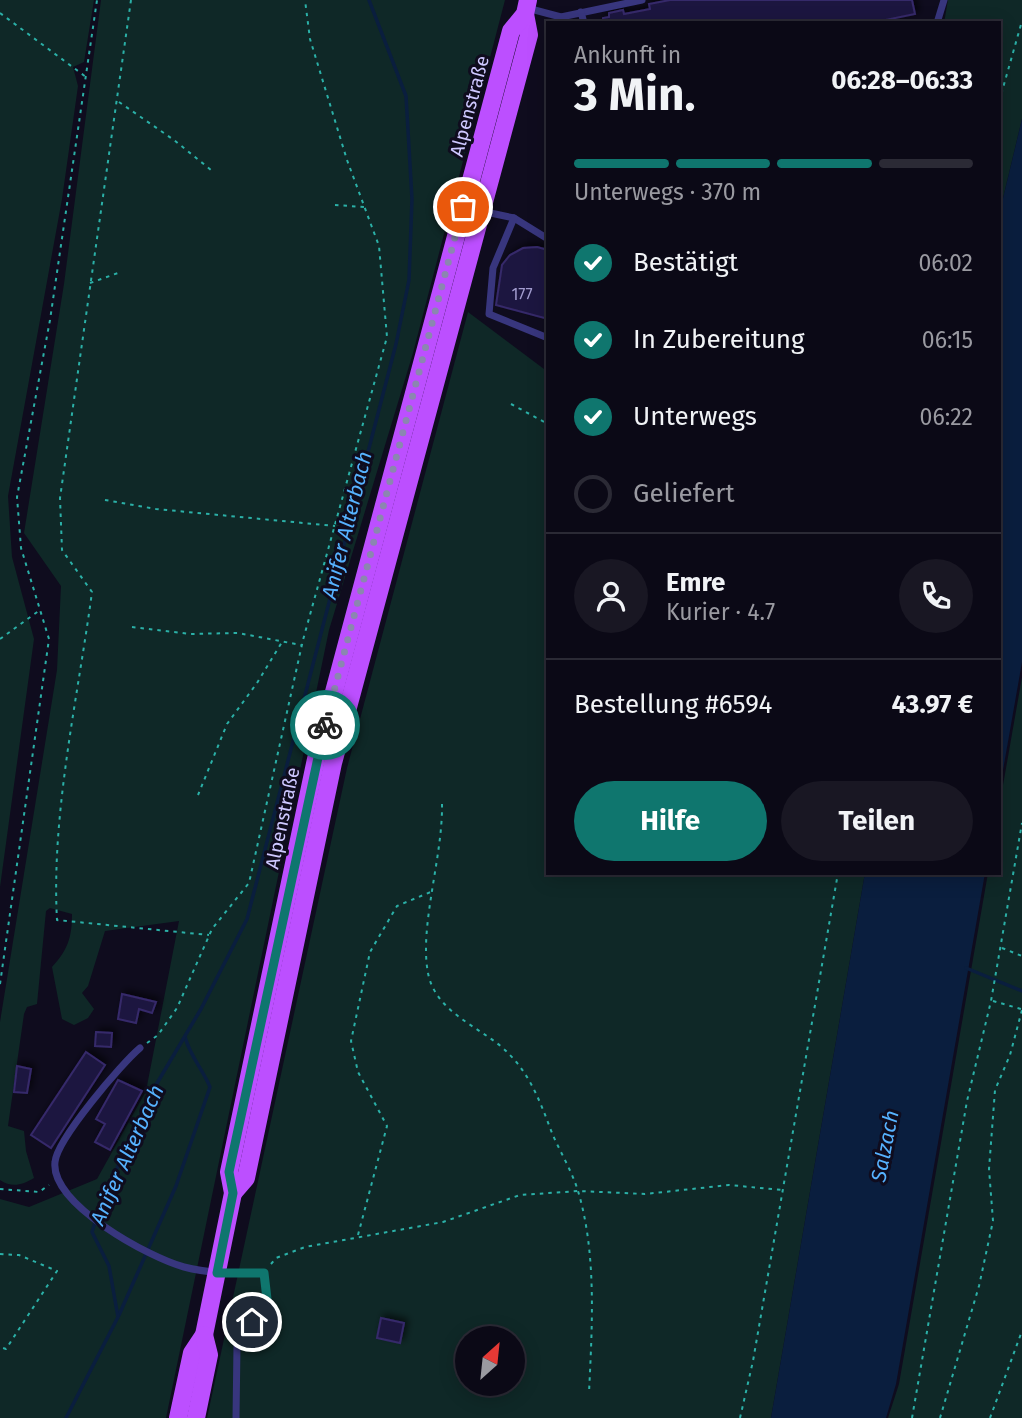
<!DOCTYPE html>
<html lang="de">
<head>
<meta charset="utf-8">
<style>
	body { margin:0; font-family:"Fira Sans",sans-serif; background:#191723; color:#f1f3f6; height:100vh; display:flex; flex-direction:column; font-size:26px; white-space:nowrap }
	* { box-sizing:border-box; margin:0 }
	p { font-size:23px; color:#9a9aa1 }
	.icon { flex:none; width:38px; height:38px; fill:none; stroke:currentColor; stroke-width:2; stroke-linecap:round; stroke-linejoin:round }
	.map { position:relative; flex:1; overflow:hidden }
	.details { position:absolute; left:546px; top:21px; width:455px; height:854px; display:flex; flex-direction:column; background:#0b0916; border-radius:0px; box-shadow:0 4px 18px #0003,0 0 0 2px #2b2a35 }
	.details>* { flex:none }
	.needle { width:46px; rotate:27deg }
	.buttons { position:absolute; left:455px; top:1326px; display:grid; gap:14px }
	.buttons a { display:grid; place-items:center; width:70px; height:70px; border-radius:50%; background:#0b0916; box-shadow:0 4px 18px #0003,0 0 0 2px #2b2a35; font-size:35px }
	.pin { position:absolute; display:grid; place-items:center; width:60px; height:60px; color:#fff; margin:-30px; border:4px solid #fff; border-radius:50%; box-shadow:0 2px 7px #0007 }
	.courier { position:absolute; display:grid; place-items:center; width:70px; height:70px; margin:-35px; border:5px solid #0f766e; border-radius:50%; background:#fff; color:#222; box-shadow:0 2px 9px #0007 }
	.summary em { font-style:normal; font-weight:700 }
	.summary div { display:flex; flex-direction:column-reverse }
	.summary { display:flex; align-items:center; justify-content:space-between; height:119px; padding:0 28px }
	h1 { font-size:46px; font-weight:700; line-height:52px }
	.bar { display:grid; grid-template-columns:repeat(4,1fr); gap:10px 7px; align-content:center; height:84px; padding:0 28px }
	.bar i { height:9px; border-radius:5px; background:#2b2a35 }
	.bar .selected { background:#0f766e }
	.bar p { grid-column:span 4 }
	.line { display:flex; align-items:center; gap:18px; padding:0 28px; border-top:2px solid #2b2a35 }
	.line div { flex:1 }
	.round { display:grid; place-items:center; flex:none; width:74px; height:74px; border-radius:37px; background:#191723 }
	ol { padding:0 28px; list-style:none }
	li { display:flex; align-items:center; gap:21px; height:77px }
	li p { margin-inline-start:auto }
	li .icon { padding:7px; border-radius:50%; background:#0f766e; color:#fff; stroke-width:4 }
	li:last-child { color:#9a9aa1 }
	li i { width:38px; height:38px; border:4px solid #2b2a35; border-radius:50% }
	.cta { display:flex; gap:14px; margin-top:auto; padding:14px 28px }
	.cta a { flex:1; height:80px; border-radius:42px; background:#0f766e; color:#fff; font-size:28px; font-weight:700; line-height:80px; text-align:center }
	.cta a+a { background:#191723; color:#f1f3f6 }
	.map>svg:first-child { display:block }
</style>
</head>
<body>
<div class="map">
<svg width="1022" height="1418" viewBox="0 0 1022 1418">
	<defs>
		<filter id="shadow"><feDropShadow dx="3.5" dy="-3.5" stdDeviation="3.5" flood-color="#0009"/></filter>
	</defs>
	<rect width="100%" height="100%" fill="#0f0c1e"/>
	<g fill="#0f2827" fill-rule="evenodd">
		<path d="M0,0h94l-10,62 -11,5 5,19 -16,113 -54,297 4,61 22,82 -34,248z"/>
		<path d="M101,0h404l-92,353 -84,277 -163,788h-166v-219l29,8 68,-28 49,-88 33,-170 -74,10 -17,55 -6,7 12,16 -6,9 -14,7 -12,-6 -10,-52c16,-17 20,-30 20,-53l-22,-6 -4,3 -9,93 -10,3 -3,7 -16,112 16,5 2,20 8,27c-12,7 -22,10 -34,2v-158l57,-352 4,-84 -37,-53 40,-249z"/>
		<path d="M948,0h74v119l-23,96v-192h-55z"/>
		<path d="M468,312l80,60v501h317l-94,545h-564l140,-650zM467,1339h46v45h-46z"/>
		<path d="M1022,677v741h-134l11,-34 89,-511h11v-65z"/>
	</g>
	<g fill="#0a1e3e">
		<path d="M1022,119v543l-23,131v-578z"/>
		<path d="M865,873h120l-89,511 -10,34h-115z"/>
	</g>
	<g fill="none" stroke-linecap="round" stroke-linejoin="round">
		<g stroke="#0a1e3e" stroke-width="3.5">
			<path d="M966,968l56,23"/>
			<path d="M119,1315l57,-129 34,-99c-8,-19 -20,-31 -25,-50"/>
			<path d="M66,1418l52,-101 -9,-51 -17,-34 8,-26 50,-111 51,-86 46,-90 149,-575 13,-64 3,-81 -6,-103 -37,-96"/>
		</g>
	</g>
	<g fill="#1f173f" stroke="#36296b" stroke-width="2" filter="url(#shadow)">
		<path d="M670,0h242l3,14 -44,9h-268v-5l6,-1v-4l14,-3 1,4 26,-5 -1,-5z"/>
		<path d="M537,247l11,3v69l-52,-14 6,-40 8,-10 13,-7z"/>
		<path d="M122,994l34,8 -4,11 -13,-4 -3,14 -18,-4z"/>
		<path d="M96,1032l16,1 -1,14 -16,-1z"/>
		<path d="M86,1052l19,13 -54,83 -20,-13z"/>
		<path d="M17,1066l14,3 -4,24 -13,-1z"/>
		<path d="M118,1080l24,11 -32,59 -15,-8 10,-18 -9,-5z"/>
		<path d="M381,1318l23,5 -4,20 -23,-5z"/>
	</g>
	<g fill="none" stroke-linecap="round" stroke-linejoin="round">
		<g stroke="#2bb0a7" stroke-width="2" stroke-dasharray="3.5 5" stroke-linecap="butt">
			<path d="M131,0l-71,498 2,52 30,42c-14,105 -41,222 -35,328l152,15"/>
			<path d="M0,13l86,64"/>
			<path d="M119,102l55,38 37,30"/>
			<path d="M999,102l23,-81"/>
			<path d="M335,205l29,2"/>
			<path d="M90,283l28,-10"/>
			<path d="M511,404l37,20"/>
			<path d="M105,500l51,9 179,17"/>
			<path d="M132,627l58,7 48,-1 63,12"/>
			<path d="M0,639l40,-29"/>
			<path d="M198,795l29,-71 30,-41 25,-41"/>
			<path d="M442,804c1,52 -23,123 -14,169 8,42 57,55 81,81 22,22 32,50 43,79 8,19 20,38 26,58 19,63 14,137 11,202"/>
			<path d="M1002,948l20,8"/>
			<path d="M0,984l49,-345 -28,-91 -4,-51 33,-177 47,-320"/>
			<path d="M993,1001l28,8"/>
			<path d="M147,1043l11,-8 19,-27 35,-79 37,-46 54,-243 84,-303 -8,-91 -32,-86 -37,-121 -5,-39"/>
			<path d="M0,1189l39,3 10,-7"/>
			<path d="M358,1235l29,-109 -29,-54 -7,-31 19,-89 27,-46 36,-15"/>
			<path d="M0,1254l19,1 38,16 -51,78 -6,-2"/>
			<path d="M271,1264l5,-6 29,-11 138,-25 77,-27 58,-4 67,3 84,-9 53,5"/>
			<path d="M740,1418l13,-57 85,-488"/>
			<path d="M912,1418l55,-317 24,-100 31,-178"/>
			<path d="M940,1418l39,-132 14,-65 -4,-52 6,-79 15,-35 12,-45"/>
			<path d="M990,1418l32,-87"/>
		</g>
		<g stroke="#38367e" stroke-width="7">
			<path d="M527,8l34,9 81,-17"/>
			<path d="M581,12l3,11"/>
			<path d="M937,23l7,-23"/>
			<path d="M481,211l33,7 34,21"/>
			<path d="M514,218l-21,50 -4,46 59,24"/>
			<path d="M140,1048c-18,15 -83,91 -85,114 -5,42 95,96 129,105 26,7 53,6 80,6l3,26 -30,46 -1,73"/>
		</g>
		<g stroke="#bc4fff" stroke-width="18">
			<path d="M233,1193l13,-15 87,-415 196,-728 -4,-21"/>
			<path d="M178,1418l14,-65 12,-18 29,-142 -4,-21 87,-413 195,-728 14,-17 3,-14"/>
			<path d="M196,1418l13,-63 -5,-20"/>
		</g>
	</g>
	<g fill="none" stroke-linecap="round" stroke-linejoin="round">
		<path stroke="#8b86b0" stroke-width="7" stroke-dasharray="0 12.6" d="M325,725l138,-518"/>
		<path stroke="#0f766e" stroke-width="9" d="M252,1322l15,-23 -3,-26h-47l16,-80 -4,-21 96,-447"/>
	</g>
	<g text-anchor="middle" stroke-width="6" stroke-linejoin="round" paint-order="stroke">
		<g font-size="16" fill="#a29ccf">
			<text x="522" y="300">177</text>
		</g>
		<g font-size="19" fill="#cec8ff" stroke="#0f0c1e">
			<text transform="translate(469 106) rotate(-75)" y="7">Alpenstraße</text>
			<text transform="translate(282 818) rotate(-78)" y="7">Alpenstraße</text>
		</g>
		<g font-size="21" font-style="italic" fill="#56b2ff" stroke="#0f0c1e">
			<text transform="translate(347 525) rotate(-76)" y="7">Anifer Alterbach</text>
			<text transform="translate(885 1146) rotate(-79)" y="7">Salzach</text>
			<text transform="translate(127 1155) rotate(-66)" y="7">Anifer Alterbach</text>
		</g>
	</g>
</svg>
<div class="buttons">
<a><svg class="needle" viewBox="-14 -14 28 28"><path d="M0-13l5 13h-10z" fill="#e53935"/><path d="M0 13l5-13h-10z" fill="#9a9aa1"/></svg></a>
</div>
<div class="pin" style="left:463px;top:207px;background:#ea580c"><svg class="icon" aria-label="bag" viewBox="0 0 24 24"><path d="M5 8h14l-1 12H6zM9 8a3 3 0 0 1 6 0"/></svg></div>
<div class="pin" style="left:252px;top:1322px;background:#1f2937"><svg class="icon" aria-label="home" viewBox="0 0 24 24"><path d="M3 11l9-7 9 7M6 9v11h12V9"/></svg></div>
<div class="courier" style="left:325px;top:725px"><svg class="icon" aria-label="bike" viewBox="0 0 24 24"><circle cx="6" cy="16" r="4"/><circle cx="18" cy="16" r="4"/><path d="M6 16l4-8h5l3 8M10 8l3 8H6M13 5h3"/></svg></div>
<section class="details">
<div class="summary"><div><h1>3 Min.</h1><p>Ankunft in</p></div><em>06:28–06:33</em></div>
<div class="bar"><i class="selected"></i><i class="selected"></i><i class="selected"></i><i></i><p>Unterwegs · 370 m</p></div>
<ol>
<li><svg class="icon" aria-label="check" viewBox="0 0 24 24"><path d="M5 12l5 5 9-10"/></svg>Bestätigt<p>06:02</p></li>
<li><svg class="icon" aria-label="check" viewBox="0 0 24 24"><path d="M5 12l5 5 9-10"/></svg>In Zubereitung<p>06:15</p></li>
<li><svg class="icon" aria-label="check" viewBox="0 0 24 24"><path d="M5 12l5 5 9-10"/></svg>Unterwegs<p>06:22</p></li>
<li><i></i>Geliefert</li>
</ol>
<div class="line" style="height:126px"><a class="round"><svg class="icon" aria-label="person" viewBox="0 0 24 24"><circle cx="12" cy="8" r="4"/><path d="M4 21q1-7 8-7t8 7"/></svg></a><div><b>Emre</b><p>Kurier · 4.7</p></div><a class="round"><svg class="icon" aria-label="phone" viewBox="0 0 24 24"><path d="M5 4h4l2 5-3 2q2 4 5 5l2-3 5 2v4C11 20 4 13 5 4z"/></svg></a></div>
<div class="line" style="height:91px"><div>Bestellung #6594</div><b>43.97 €</b></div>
<div class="cta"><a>Hilfe</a><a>Teilen</a></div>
</section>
</div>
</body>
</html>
